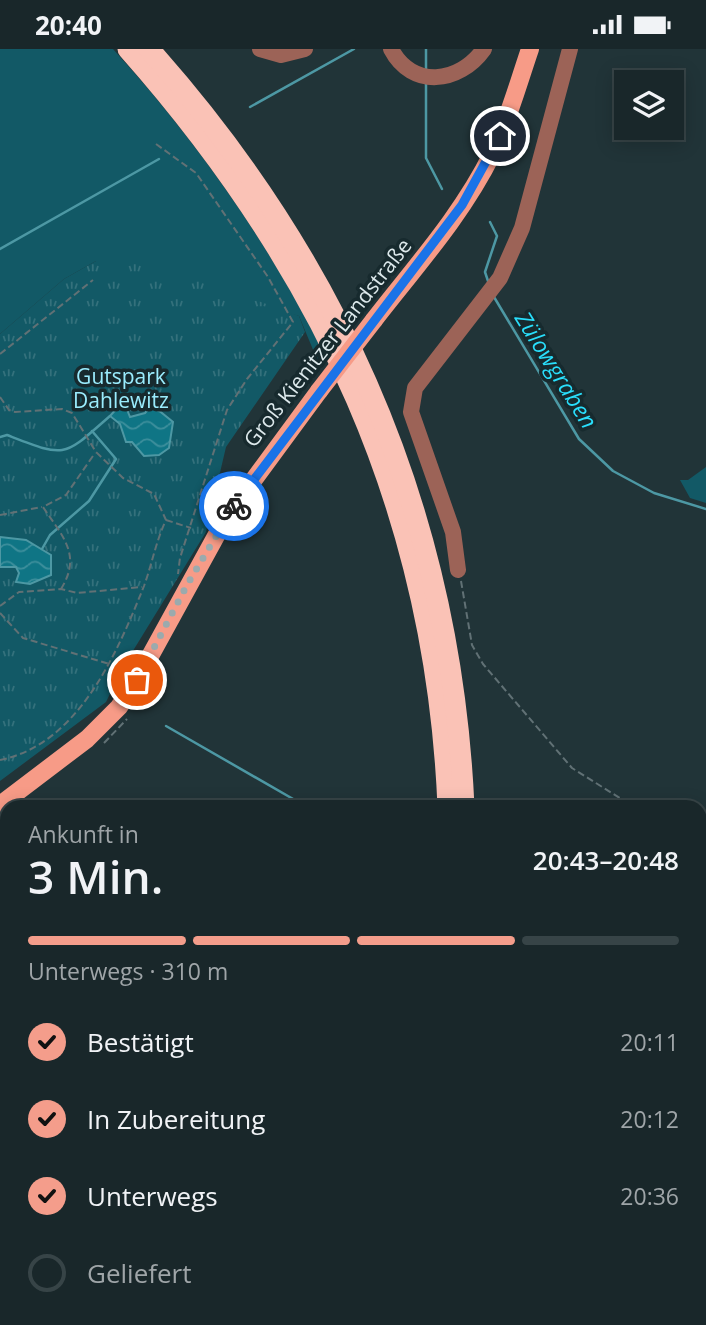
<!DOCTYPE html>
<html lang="de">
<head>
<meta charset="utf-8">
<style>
	body { margin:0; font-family:"Open Sans",sans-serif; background:#263336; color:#f1f3f6; height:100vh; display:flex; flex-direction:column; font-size:26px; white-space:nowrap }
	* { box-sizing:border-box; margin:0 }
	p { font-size:23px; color:#9fa5a8 }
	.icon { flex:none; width:38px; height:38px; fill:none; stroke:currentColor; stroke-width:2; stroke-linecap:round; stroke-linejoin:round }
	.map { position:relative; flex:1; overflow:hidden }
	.sheet { position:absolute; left:0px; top:751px; width:707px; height:527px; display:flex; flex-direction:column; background:#19272a; border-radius:21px 21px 0 0; box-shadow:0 4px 18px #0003,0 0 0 2px #374447 }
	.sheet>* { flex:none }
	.tools { position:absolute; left:614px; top:21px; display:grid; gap:14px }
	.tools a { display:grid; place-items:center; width:70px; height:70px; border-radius:0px; background:#19272a; box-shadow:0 4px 18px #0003,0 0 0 2px #374447; font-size:35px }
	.pin { position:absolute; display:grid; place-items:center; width:60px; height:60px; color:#fff; margin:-30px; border:4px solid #fff; border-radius:50%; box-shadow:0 2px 7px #0007 }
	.courier { position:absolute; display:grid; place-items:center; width:70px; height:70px; margin:-35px; border:5px solid #1a73e8; border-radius:50%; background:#fff; color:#222; box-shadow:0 2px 9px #0007 }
	.summary em { font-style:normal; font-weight:600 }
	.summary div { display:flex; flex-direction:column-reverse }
	.summary { display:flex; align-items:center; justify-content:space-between; height:119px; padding:0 28px }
	h1 { font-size:46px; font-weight:600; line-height:52px }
	.bar { display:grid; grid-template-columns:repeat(4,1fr); gap:10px 7px; align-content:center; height:84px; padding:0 28px }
	.bar i { height:9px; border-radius:5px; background:#374447 }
	.bar .current { background:#f49d8b }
	.bar p { grid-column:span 4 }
	ol { padding:0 28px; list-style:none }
	li { display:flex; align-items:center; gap:21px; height:77px }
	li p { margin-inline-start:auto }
	li .icon { padding:7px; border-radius:50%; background:#f49d8b; color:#111; stroke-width:4 }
	li:last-child { color:#9fa5a8 }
	li i { width:38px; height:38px; border:4px solid #374447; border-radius:50% }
	.status { display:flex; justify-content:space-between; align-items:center; height:49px; padding:0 35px; background:#19272a; direction:ltr }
	.status svg { height:19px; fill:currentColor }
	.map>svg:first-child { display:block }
</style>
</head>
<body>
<div class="status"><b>20:40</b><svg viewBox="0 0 49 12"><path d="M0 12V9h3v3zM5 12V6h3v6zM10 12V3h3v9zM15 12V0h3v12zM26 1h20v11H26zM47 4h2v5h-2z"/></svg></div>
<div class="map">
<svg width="706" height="1276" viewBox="0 0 706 1276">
	<defs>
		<pattern id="park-tufts" width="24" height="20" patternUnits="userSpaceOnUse" patternTransform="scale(1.75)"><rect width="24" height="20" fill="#125966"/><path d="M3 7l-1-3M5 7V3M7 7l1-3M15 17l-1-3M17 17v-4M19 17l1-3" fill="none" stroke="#34717c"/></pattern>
		<pattern id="water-waves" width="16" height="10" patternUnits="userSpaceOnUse" patternTransform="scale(1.75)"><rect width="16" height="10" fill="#0f7585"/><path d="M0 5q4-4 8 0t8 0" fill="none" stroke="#3d8f9c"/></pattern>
	</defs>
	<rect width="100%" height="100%" fill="#213438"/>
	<g fill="#125966">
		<path d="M0,0h113c85,93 155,194 213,306l-7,9 -20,-48 -203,-55 -32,18 -64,55z"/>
		<path d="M706,418v36l-16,-5 -10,-18h8z"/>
		<path d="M0,984l7,5v141l-7,-5z"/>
		<path d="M7,1213v57l155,1 -5,5h-157v-52z"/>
		<path d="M226,1271l2,-1 106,1 -2,5h-101z"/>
	</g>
	<path fill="url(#park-tufts)" d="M132,211l83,25 84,31 6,16 -79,115 -20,85 -83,135 -17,35 -106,79v-447l64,-55 32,-18z"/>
	<g fill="url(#water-waves)" stroke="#4d98a4" stroke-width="2">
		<path d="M120,356l6,2 4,10 15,-4 7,-8 21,17 -4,26 -10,7 -15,1 -12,-14h-6l-6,-18 -10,-8z"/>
		<path d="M0,488l26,3 25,15v20l-21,9 -14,-2 3,-9 -3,-6h-16z"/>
	</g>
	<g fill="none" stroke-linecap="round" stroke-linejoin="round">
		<g stroke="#4d98a4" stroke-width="2.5">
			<path d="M426,0v21"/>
			<path d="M426,35v74l16,31"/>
			<path d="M250,58l104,-58"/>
			<path d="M0,200l159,-90"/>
			<path d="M489,235l-4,-12 12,-36 -7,-14"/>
			<path d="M494,248l85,142 34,32 41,22 52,16"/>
			<path d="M0,388l7,-2c60,23 55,23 103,-19"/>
			<path d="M42,500l8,-14 39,-34 27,-42 -24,-28"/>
			<path d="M166,677l141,81"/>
			<path d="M700,988l6,3"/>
		</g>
		<g stroke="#617175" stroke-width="2" stroke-dasharray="7 3.5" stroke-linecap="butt">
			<path d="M156,95l40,29 72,104 25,45 -46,57 -20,31 -47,148 -2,16"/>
			<path d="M0,305l93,-74"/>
			<path d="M0,348l9,13 6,2 47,-3 10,4 24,39 27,26 31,16 12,26c-10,21 -14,44 -22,66 -27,67 -65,158 -144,174"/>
			<path d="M0,466l42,-8"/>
			<path d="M166,471l25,8"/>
			<path d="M461,532l11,64 11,19 89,104 62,39"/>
			<path d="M61,540c21,-34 2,-52 -18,-82l23,-12 29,-42"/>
			<path d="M0,557l19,-14 42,-3 16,4 65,-6"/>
			<path d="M0,564l23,25 103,31"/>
			<path d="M104,694l23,-24"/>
			<path d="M700,796l6,1"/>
			<path d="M0,1001l7,5"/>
			<path d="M0,1024l7,4"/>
			<path d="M399,1276l1,-6"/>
		</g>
		<g stroke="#9c6357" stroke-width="16">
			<path d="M260,0l21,6 24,-6"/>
			<path d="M391,0c21,40 68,35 93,0"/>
			<path d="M458,521l-5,-38 -42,-120 4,-24 85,-110 22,-50 48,-179"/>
			<path d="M0,1190l7,-11"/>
			<path d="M209,1270l7,6"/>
			<path d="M175,1276l5,-6"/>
		</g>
		<g stroke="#f79b87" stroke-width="18">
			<path d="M374,271c41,-53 88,-105 118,-166 16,-33 26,-70 38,-105"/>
			<path d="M0,756l87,-66 32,-32 18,-27 90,-164 92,-125"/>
		</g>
		<g stroke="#fac2b6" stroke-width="21">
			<path d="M128,0c194,219 308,462 320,758"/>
			<path d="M149,0c193,216 302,468 315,758"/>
			<path d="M346,1276l2,-6"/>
			<path d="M363,1276l3,-6"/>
		</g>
		<path stroke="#f79b87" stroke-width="18" d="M319,342l55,-71"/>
	</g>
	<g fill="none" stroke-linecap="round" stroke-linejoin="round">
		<path stroke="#9baaad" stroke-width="7" stroke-dasharray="0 12.6" d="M137,631l50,-95 47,-79"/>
		<path stroke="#1a73e8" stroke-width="9" d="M234,457l228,-301 38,-69"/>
	</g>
	<g text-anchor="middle" stroke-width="7" stroke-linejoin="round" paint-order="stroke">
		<g font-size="21" fill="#dde9ec" stroke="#172a2e">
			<text transform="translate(328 294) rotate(-52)" y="7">Groß Kienitzer Landstraße</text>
		</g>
		<g font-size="21" fill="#9aecfd" stroke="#172a2e">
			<text x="121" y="335">Gutspark<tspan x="121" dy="24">Dahlewitz</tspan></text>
		</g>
		<g font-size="23" font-style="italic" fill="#29defb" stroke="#172a2e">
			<text transform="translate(556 321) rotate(58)" y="8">Zülowgraben</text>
		</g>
	</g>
</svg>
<div class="tools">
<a><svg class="icon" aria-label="layers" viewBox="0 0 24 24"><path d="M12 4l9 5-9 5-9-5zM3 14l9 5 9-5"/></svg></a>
</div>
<div class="pin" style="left:137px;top:631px;background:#ea580c"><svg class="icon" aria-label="bag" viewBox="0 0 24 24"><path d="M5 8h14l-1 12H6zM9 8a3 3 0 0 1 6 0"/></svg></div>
<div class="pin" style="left:500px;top:87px;background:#1f2937"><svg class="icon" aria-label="home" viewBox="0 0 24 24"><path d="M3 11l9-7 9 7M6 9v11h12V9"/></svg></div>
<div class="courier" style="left:234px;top:457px"><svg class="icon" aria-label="bike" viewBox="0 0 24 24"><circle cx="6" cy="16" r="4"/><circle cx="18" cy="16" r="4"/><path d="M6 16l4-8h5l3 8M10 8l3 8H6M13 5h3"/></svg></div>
<section class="sheet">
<div class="summary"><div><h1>3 Min.</h1><p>Ankunft in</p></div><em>20:43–20:48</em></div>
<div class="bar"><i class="current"></i><i class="current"></i><i class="current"></i><i></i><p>Unterwegs · 310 m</p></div>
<ol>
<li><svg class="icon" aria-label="check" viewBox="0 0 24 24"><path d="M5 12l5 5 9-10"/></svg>Bestätigt<p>20:11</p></li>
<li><svg class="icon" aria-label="check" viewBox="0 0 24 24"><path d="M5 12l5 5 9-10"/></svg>In Zubereitung<p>20:12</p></li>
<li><svg class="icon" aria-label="check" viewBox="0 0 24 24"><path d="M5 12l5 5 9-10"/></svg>Unterwegs<p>20:36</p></li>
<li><i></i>Geliefert</li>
</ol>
</section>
</div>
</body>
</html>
